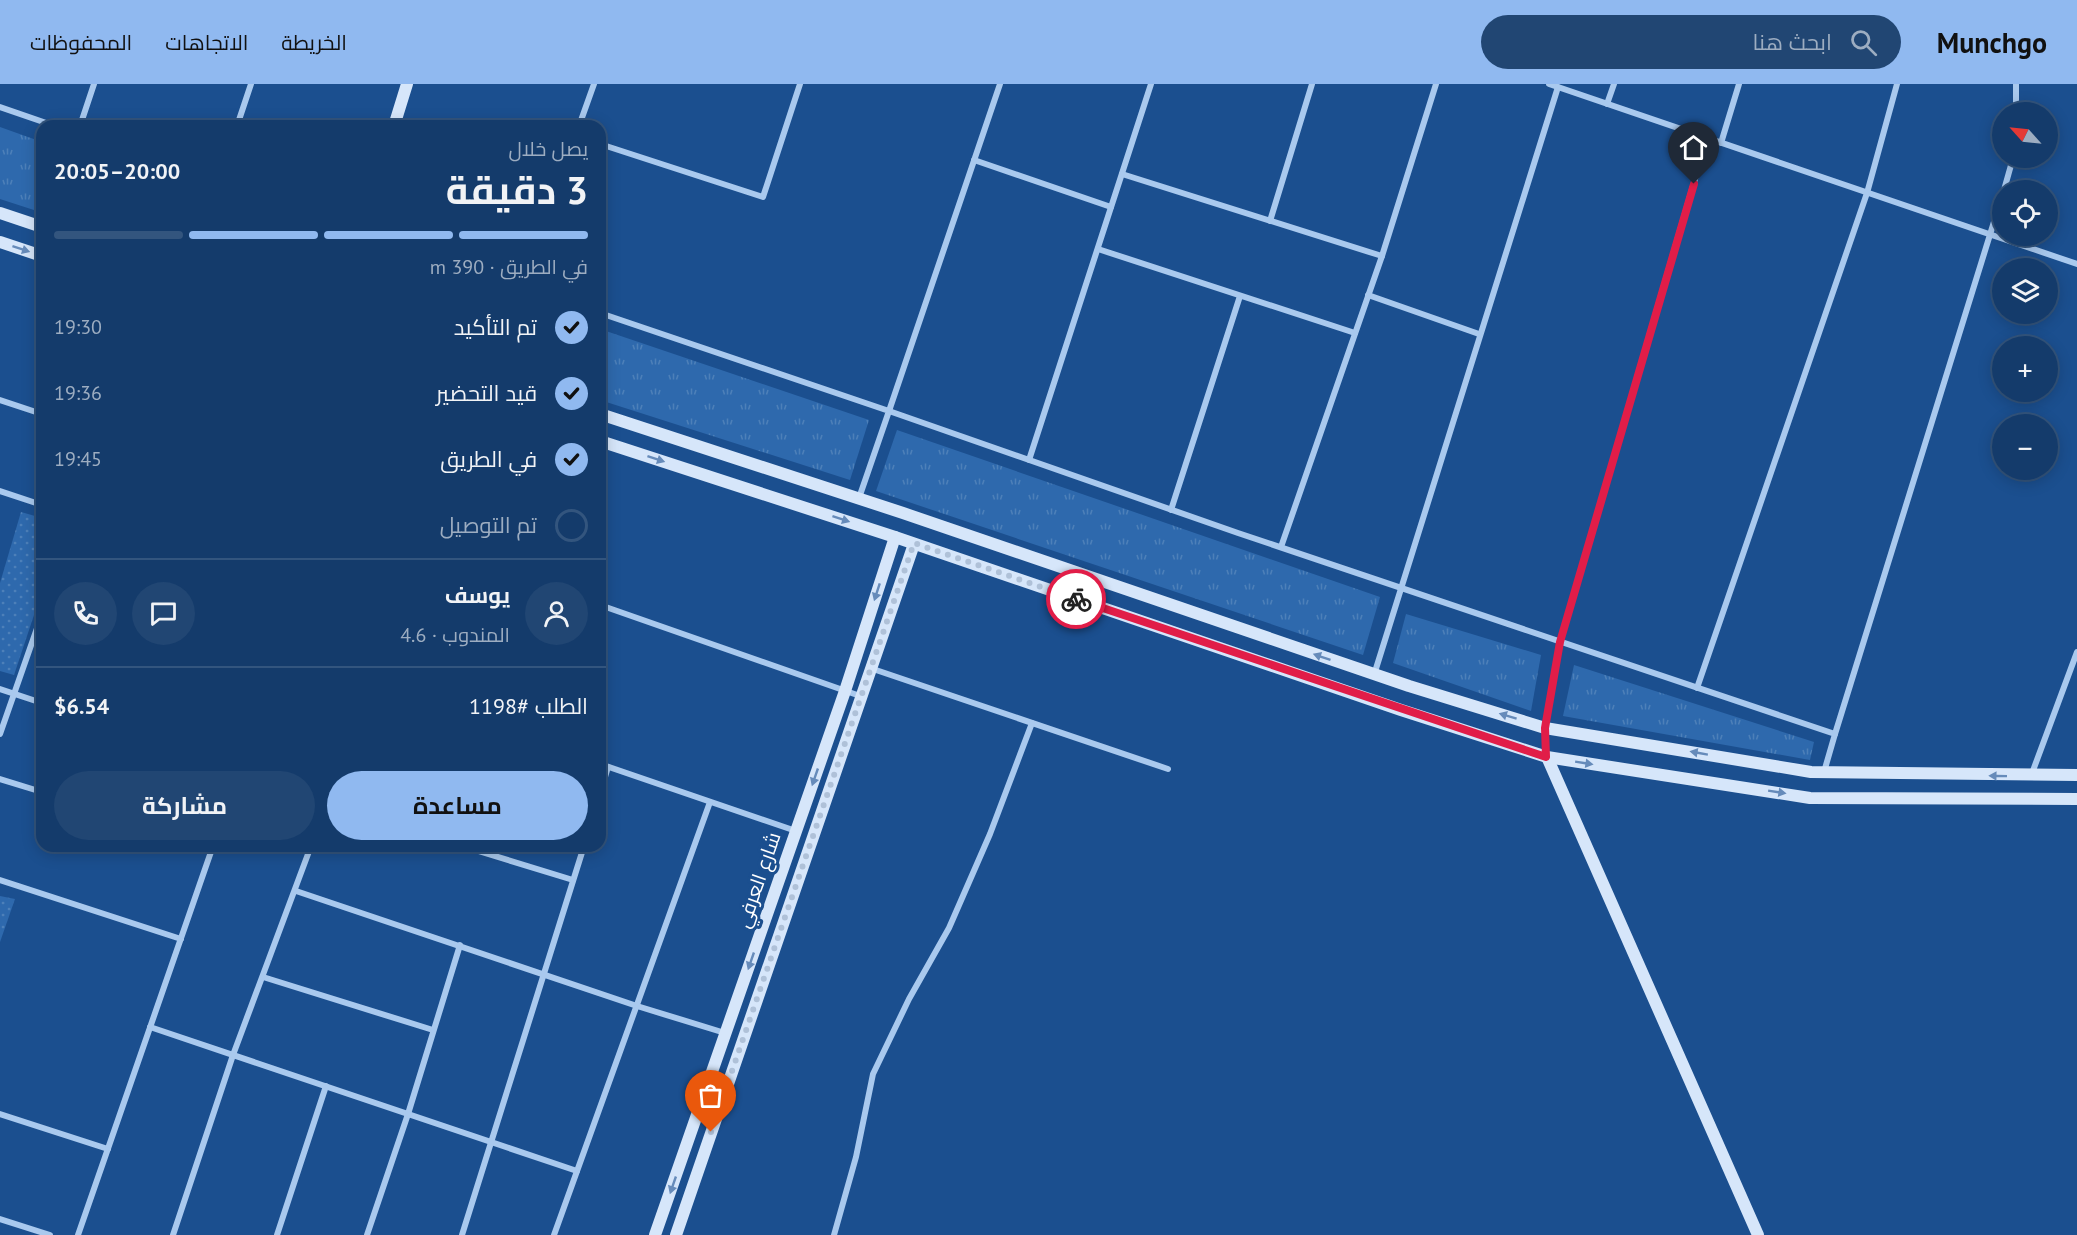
<!DOCTYPE html>
<html lang="ar">
<head>
<meta charset="utf-8">
<style>
	body { margin:0; font-family:"PT Sans",Cairo,sans-serif; background:#214673; color:#f1f3f6; direction:rtl; height:100vh; display:flex; flex-direction:column; font-size:22px; white-space:nowrap }
	* { box-sizing:border-box; margin:0 }
	p { font-size:20px; color:#9dadc1 }
	.icon { flex:none; width:33px; height:33px; fill:none; stroke:currentColor; stroke-width:2; stroke-linecap:round; stroke-linejoin:round }
	.map { position:relative; flex:1; overflow:hidden; direction:ltr }
	.side { position:absolute; left:36px; top:36px; width:570px; height:732px; display:flex; flex-direction:column; background:#143b6b; border-radius:18px; box-shadow:0 3px 15px #0003,0 0 0 2px #33557e; direction:rtl }
	.side>* { flex:none }
	.needle { width:39px; rotate:297deg }
	.buttons { position:absolute; left:1992px; top:18px; display:grid; gap:12px }
	.buttons a { display:grid; place-items:center; width:66px; height:66px; border-radius:50%; background:#143b6b; box-shadow:0 3px 15px #0003,0 0 0 2px #33557e; font-size:30px }
	.pin { position:absolute; display:grid; place-items:center; width:51px; height:51px; color:#fff; margin:-62px -26px; border-radius:50% 50% 50% 0; rotate:-45deg; box-shadow:0 0 6px #0007 }
	.pin .icon { rotate:45deg }
	.courier { position:absolute; display:grid; place-items:center; width:60px; height:60px; margin:-30px; border:4px solid #e11d48; border-radius:50%; background:#fff; color:#222; box-shadow:0 2px 8px #0007 }
	.head em { font-style:normal; font-weight:700 }
	.head div { display:flex; flex-direction:column-reverse }
	.head { display:flex; align-items:center; justify-content:space-between; height:102px; padding:0 18px }
	h1 { font-size:39px; font-weight:700; line-height:45px }
	.bar { display:grid; grid-template-columns:repeat(4,1fr); gap:9px 6px; align-content:center; height:72px; padding:0 18px }
	.bar i { height:8px; border-radius:4px; background:#33557e }
	.bar .current { background:#90b9f0 }
	.bar p { grid-column:span 4 }
	.line { display:flex; align-items:center; gap:15px; padding:0 18px; border-top:2px solid #33557e }
	.line div { flex:1 }
	.round { display:grid; place-items:center; flex:none; width:63px; height:63px; border-radius:32px; background:#214673 }
	ol { padding:0 18px; list-style:none }
	li { display:flex; align-items:center; gap:18px; height:66px }
	li p { margin-inline-start:auto }
	li .icon { padding:6px; border-radius:50%; background:#90b9f0; color:#111; stroke-width:4 }
	li:last-child { color:#9dadc1 }
	li i { width:33px; height:33px; border:3px solid #33557e; border-radius:50% }
	.primary-button { display:flex; gap:12px; margin-top:auto; padding:12px 18px }
	.primary-button a { flex:1; height:69px; border-radius:36px; background:#90b9f0; color:#111; font-size:24px; font-weight:700; line-height:69px; text-align:center }
	.primary-button a+a { background:#214673; color:#f1f3f6 }
	header { display:flex; align-items:center; gap:36px; box-sizing:border-box; height:84px; padding:0 30px; background:#90b9f0; color:#111 }
	header strong { font-size:28px }
	nav { display:flex; gap:33px; margin-inline-start:auto; font-size:21px }
	.search { width:420px; height:54px; background:#214673; display:flex; align-items:center; gap:15px; box-sizing:border-box; padding:0 21px; border-radius:33px; color:#9dadc1; font-size:22px }
	.map>svg:first-child { display:block }
</style>
</head>
<body>
<header>
<strong>Munchgo</strong>
<div class="search"><svg class="icon" aria-label="search" viewBox="0 0 24 24"><circle cx="10" cy="10" r="6"/><path d="M15 15l6 6"/></svg>ابحث هنا</div>
<nav><a>الخريطة</a><a>الاتجاهات</a><a>المحفوظات</a></nav>
</header>
<div class="map">
<svg width="2077" height="1151" viewBox="0 0 2077 1151">
	<defs>
		<pattern id="grass-tufts" width="24" height="20" patternUnits="userSpaceOnUse" patternTransform="scale(1.5)"><rect width="24" height="20" fill="#2e69ad"/><path d="M3 7l-1-3M5 7V3M7 7l1-3M15 17l-1-3M17 17v-4M19 17l1-3" fill="none" stroke="#4d80b9"/></pattern>
		<pattern id="park-dots" width="8" height="8" patternUnits="userSpaceOnUse" patternTransform="scale(1.5)"><rect width="8" height="8" fill="#2e69ad"/><path d="M2 2h.1M6 6h.1" fill="none" stroke="#4d80b9" stroke-width="1.8" stroke-linecap="round"/></pattern>
	</defs>
	<rect width="100%" height="100%" fill="#1b4f8f"/>
	<g fill="url(#grass-tufts)">
		<path d="M0,43l42,15v54l-5,15 -37,-12z"/>
		<path d="M600,245l269,91 -19,60 -250,-80z"/>
		<path d="M897,346l483,167 -17,58 -487,-164z"/>
		<path d="M1406,530l135,41 -10,56 -138,-48z"/>
		<path d="M1574,581l240,77 -4,18 -247,-44z"/>
	</g>
	<g fill="url(#park-dots)">
		<path d="M21,428l21,6v73l-28,84 -14,-4v-88z"/>
		<path d="M0,812l15,3 -15,43z"/>
	</g>
	<g fill="none" stroke-linecap="round" stroke-linejoin="round">
		<g stroke="#a9c9ee" stroke-width="6">
			<path d="M1000,0l-111,327 349,122 597,201 -11,38"/>
			<path d="M1549,0l528,180"/>
			<path d="M1607,20l7,-20"/>
			<path d="M0,23l55,19"/>
			<path d="M2016,28v-28"/>
			<path d="M80,42l14,-42"/>
			<path d="M237,42l14,-42"/>
			<path d="M579,42l15,-42"/>
			<path d="M1721,59l18,-59"/>
			<path d="M600,60l163,53 37,-113"/>
			<path d="M974,76l137,47"/>
			<path d="M1122,90l260,82 54,-172"/>
			<path d="M2004,106l9,-32"/>
			<path d="M1270,137l42,-137"/>
			<path d="M1098,165l257,84"/>
			<path d="M1368,211l111,39"/>
			<path d="M600,229l289,98 -30,87"/>
			<path d="M0,316l42,14"/>
			<path d="M1029,376l122,-376"/>
			<path d="M0,407l42,14"/>
			<path d="M1171,426l69,-214"/>
			<path d="M1281,463l101,-291"/>
			<path d="M600,521l263,92"/>
			<path d="M873,585l295,100"/>
			<path d="M1374,591l184,-588"/>
			<path d="M1697,604l170,-495 30,-109"/>
			<path d="M0,605l42,14"/>
			<path d="M0,650l42,-120"/>
			<path d="M1835,650l167,-538"/>
			<path d="M1546,673l-1,-29 15,-86 147,-504"/>
			<path d="M600,680l196,67"/>
			<path d="M2031,692l46,-124"/>
			<path d="M0,695l42,13"/>
			<path d="M600,710l8,-27"/>
			<path d="M462,762l111,34"/>
			<path d="M0,796l181,59"/>
			<path d="M296,807l341,115 88,27"/>
			<path d="M263,893l170,53"/>
			<path d="M150,943l427,144"/>
			<path d="M0,1030l108,35"/>
			<path d="M0,1135l50,16"/>
			<path d="M78,1151l135,-389"/>
			<path d="M173,1151l60,-180 78,-209"/>
			<path d="M277,1151l49,-149"/>
			<path d="M367,1151l41,-121 52,-169"/>
			<path d="M462,1151l122,-389"/>
			<path d="M554,1151l156,-433"/>
			<path d="M834,1151l22,-78 17,-83 36,-75 40,-71 41,-94 42,-111"/>
		</g>
		<g stroke="#d6e6fa" stroke-width="12">
			<path d="M394,42l13,-42"/>
			<path d="M0,129l42,14"/>
			<path d="M0,158l42,14"/>
			<path d="M600,330l303,99 506,173 136,42 266,44 266,3"/>
			<path d="M600,357l295,96 506,173 146,47 263,41 267,1"/>
			<path d="M1547,673l211,478"/>
			<path d="M655,1151l190,-544 50,-154"/>
			<path d="M676,1151l238,-691"/>
		</g>
	</g>
	<defs><path id="oneway-solid" d="M-6-.8H1V-3.2L6.5 0L1 3.2V.8H-6Z" transform="scale(1.5)"/></defs>
	<g fill="#668bba">
		<use href="#oneway-solid" transform="translate(21 165) rotate(18)"/>
		<use href="#oneway-solid" transform="translate(656 375) rotate(18)"/>
		<use href="#oneway-solid" transform="translate(841 435) rotate(18)"/>
		<use href="#oneway-solid" transform="translate(877 508) rotate(108)"/>
		<use href="#oneway-solid" transform="translate(1322 573) rotate(-161)"/>
		<use href="#oneway-solid" transform="translate(1508 632) rotate(-163)"/>
		<use href="#oneway-solid" transform="translate(1699 669) rotate(-170)"/>
		<use href="#oneway-solid" transform="translate(1584 679) rotate(9)"/>
		<use href="#oneway-solid" transform="translate(1998 692) rotate(-179)"/>
		<use href="#oneway-solid" transform="translate(815 693) rotate(109)"/>
		<use href="#oneway-solid" transform="translate(1777 708) rotate(9)"/>
		<use href="#oneway-solid" transform="translate(751 877) rotate(109)"/>
		<use href="#oneway-solid" transform="translate(673 1101) rotate(109)"/>
	</g>
	<g fill="none" stroke-linecap="round" stroke-linejoin="round">
		<path stroke="#afc1d8" stroke-width="6" stroke-dasharray="0 10.8" d="M711,1048l203,-589 162,56"/>
		<path stroke="#e11d48" stroke-width="8" d="M1076,515l470,158 -1,-29 15,-86 134,-458"/>
	</g>
	<g text-anchor="middle" stroke-width="6" stroke-linejoin="round" paint-order="stroke">
		<g font-size="20" fill="#fff" stroke="#1b4f8f">
			<text transform="translate(758 796) rotate(-71)" y="7">شارع العرفي</text>
		</g>
	</g>
</svg>
<div class="buttons">
<a><svg class="needle" viewBox="-14 -14 28 28"><path d="M0-13l5 13h-10z" fill="#e53935"/><path d="M0 13l5-13h-10z" fill="#9dadc1"/></svg></a>
<a><svg class="icon" aria-label="locate" viewBox="0 0 24 24"><circle cx="12" cy="12" r="6"/><path d="M12 2v4M12 18v4M2 12h4M18 12h4"/></svg></a>
<a><svg class="icon" aria-label="layers" viewBox="0 0 24 24"><path d="M12 4l9 5-9 5-9-5zM3 14l9 5 9-5"/></svg></a>
<a>+</a>
<a>−</a>
</div>
<div class="pin" style="left:711px;top:1048px;background:#ea580c"><svg class="icon" aria-label="bag" viewBox="0 0 24 24"><path d="M5 8h14l-1 12H6zM9 8a3 3 0 0 1 6 0"/></svg></div>
<div class="pin" style="left:1694px;top:100px;background:#1f2937"><svg class="icon" aria-label="home" viewBox="0 0 24 24"><path d="M3 11l9-7 9 7M6 9v11h12V9"/></svg></div>
<div class="courier" style="left:1076px;top:515px"><svg class="icon" aria-label="bike" viewBox="0 0 24 24"><circle cx="6" cy="16" r="4"/><circle cx="18" cy="16" r="4"/><path d="M6 16l4-8h5l3 8M10 8l3 8H6M13 5h3"/></svg></div>
<section class="side">
<div class="head"><div><h1>3 دقيقة</h1><p>يصل خلال</p></div><em>20:00–20:05</em></div>
<div class="bar"><i class="current"></i><i class="current"></i><i class="current"></i><i></i><p>في الطريق · 390 m</p></div>
<ol>
<li><svg class="icon" aria-label="check" viewBox="0 0 24 24"><path d="M5 12l5 5 9-10"/></svg>تم التأكيد<p>19:30</p></li>
<li><svg class="icon" aria-label="check" viewBox="0 0 24 24"><path d="M5 12l5 5 9-10"/></svg>قيد التحضير<p>19:36</p></li>
<li><svg class="icon" aria-label="check" viewBox="0 0 24 24"><path d="M5 12l5 5 9-10"/></svg>في الطريق<p>19:45</p></li>
<li><i></i>تم التوصيل</li>
</ol>
<div class="line" style="height:108px"><a class="round"><svg class="icon" aria-label="person" viewBox="0 0 24 24"><circle cx="12" cy="8" r="4"/><path d="M4 21q1-7 8-7t8 7"/></svg></a><div><b>يوسف</b><p>المندوب · 4.6</p></div><a class="round"><svg class="icon" aria-label="chat" viewBox="0 0 24 24"><path d="M4 5h16v11H9l-5 4z"/></svg></a><a class="round"><svg class="icon" aria-label="phone" viewBox="0 0 24 24"><path d="M5 4h4l2 5-3 2q2 4 5 5l2-3 5 2v4C11 20 4 13 5 4z"/></svg></a></div>
<div class="line" style="height:78px"><div>الطلب #1198</div><b>$6.54</b></div>
<div class="primary-button"><a>مساعدة</a><a>مشاركة</a></div>
</section>
</div>
</body>
</html>
